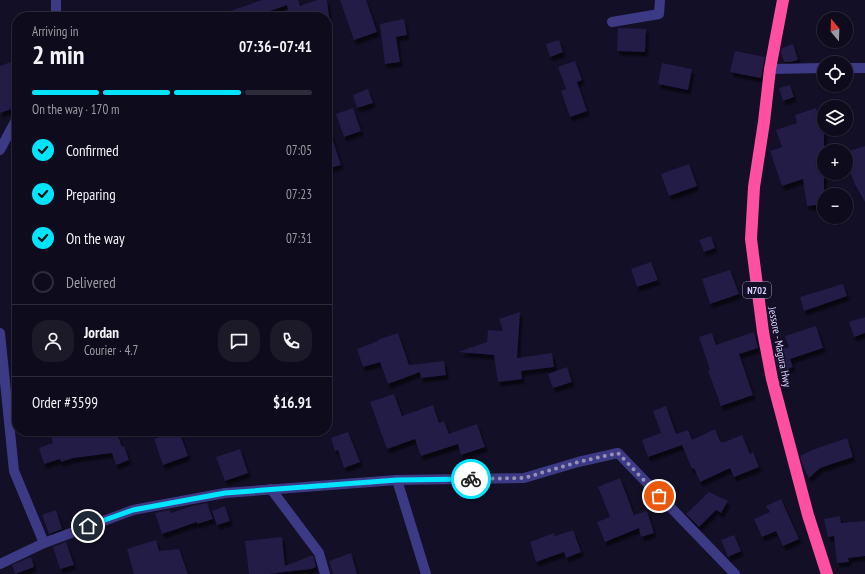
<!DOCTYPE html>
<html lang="en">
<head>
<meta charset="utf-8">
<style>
	body { margin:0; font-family:"PT Sans Narrow",sans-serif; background:#1c1929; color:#f1f3f6; height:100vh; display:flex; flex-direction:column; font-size:15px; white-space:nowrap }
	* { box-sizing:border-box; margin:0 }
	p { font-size:13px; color:#9b9ba3 }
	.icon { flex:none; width:22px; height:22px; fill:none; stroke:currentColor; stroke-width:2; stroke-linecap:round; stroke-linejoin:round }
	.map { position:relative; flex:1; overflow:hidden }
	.sheet { position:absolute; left:12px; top:12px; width:320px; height:424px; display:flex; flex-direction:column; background:#0e0b1c; border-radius:16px; box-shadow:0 1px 3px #0004,0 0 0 1px #2e2b3b }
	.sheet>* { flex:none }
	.needle { width:26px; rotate:341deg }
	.tools { position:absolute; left:817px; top:12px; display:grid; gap:8px }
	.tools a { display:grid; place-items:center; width:36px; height:36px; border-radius:50%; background:#0e0b1c; box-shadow:0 1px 3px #0004,0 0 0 1px #2e2b3b; font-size:20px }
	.pin { position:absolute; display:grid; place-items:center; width:34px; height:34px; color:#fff; margin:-17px; border:2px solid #fff; border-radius:50%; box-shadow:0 1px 4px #0007 }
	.courier { position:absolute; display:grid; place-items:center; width:40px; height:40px; margin:-20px; border:3px solid #00e5ff; border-radius:50%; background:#fff; color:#222; box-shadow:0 1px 5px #0007 }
	.head em { font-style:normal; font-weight:700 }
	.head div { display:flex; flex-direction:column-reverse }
	.head { display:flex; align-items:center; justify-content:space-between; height:68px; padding:0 20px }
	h1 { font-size:26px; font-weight:700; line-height:30px }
	.bar { display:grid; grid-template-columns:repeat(4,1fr); gap:6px 4px; align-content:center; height:48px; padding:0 20px }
	.bar i { height:5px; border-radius:3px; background:#2e2b3b }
	.bar .current { background:#00e5ff }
	.bar p { grid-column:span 4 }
	.line { display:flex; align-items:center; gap:10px; padding:0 20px; border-top:1px solid #2e2b3b }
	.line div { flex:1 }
	.round { display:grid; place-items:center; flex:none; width:42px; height:42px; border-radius:16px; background:#1c1929 }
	ol { padding:0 20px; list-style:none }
	li { display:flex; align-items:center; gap:12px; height:44px }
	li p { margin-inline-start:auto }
	li .icon { padding:4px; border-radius:50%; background:#00e5ff; color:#111; stroke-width:4 }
	li:last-child { color:#9b9ba3 }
	li i { width:22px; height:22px; border:2px solid #2e2b3b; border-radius:50% }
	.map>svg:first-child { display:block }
</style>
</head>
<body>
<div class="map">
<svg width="865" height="574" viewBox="0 0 865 574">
	<defs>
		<filter id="shadow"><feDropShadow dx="2.5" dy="4.5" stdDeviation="1" flood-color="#0009"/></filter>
	</defs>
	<rect width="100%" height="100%" fill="#130f26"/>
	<g fill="#241b47" filter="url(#shadow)">
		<path d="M262,0h36l2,6 17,-6h10l2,17h-55l-1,-2 15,-5 -1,-5 -34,12h-33l-1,-2z"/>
		<path d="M340,0h26l11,32 -23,8z"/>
		<path d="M404,19l3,16 -11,2 4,25 -15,2 -5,-40z"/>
		<path d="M618,28l28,1 -1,23 -28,-1z"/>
		<path d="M559,40l4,12 -13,5 -4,-13z"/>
		<path d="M793,44l5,16 -8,2h-6l-3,-9 1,-5z"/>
		<path d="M735,51l30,6 -4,21 -31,-6z"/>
		<path d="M17,60v47l-17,6v-47z"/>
		<path d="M575,61l7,19 -5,2 10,29 -17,6 -9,-26 5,-2 -8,-22z"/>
		<path d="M662,63l30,6 -4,21 -30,-6z"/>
		<path d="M790,85l4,12 -11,4 -4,-13z"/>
		<path d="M368,89l5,14 -16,5 -4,-13z"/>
		<path d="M353,108l8,23 -17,6 -8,-23z"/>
		<path d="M816,108l8,24v72l-17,2 -4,-27 -21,7 -12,-35 12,-4 -6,-17 21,-7 -2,-8z"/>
		<path d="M329,129l12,36 -14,4v-39z"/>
		<path d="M865,146v56l-11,-19 -8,-24v-7z"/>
		<path d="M689,164l8,22 -28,10 -8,-22z"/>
		<path d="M711,236l4,12 -11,4 -5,-12z"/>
		<path d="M651,262l7,18 -21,7 -6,-18z"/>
		<path d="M730,270l9,24 -29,10 -8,-25z"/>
		<path d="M843,284l4,12 -43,15 -4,-14z"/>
		<path d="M520,312l-3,46 35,-5 2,14 -33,4 1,8 -24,3 -4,-27 -36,-3 29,-10 1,-12 15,1 -4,-12z"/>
		<path d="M865,317v16l-11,4 -5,-15z"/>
		<path d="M816,326l7,22 -33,11 3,8 -14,5 -5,-20 15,-5 -4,-11z"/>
		<path d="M754,332l4,16 -19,6 14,41 -32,11 -13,-35 2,-1 -11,-33 13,-4 4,12z"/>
		<path d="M398,333l11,32 35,-4 2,14 -25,3 -1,-6 -32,12 -8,-22 -17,5 -6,-18 21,-8 -1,-1z"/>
		<path d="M567,367l5,15 -19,6 -5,-14z"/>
		<path d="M394,394l8,22 31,-11 6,18 5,-2 5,13 28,-10 8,23 -24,8 -3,-11 -37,12 -6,-17 -28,10 -17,-47z"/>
		<path d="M666,406l10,28 12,-4 4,10 23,-11 5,12h1l1,2 20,-8 8,19 3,-2 6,15 -25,10 -4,-9 -30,14 -6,-14 -2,1 -10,-24 -34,12 -6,-17 19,-7 -8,-22z"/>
		<path d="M59,431h57l6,16 2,-1 5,14 -13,5 -4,-12 -39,5 -12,4 -1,-3 -16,5 -5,-16 14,-5 -3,-9z"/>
		<path d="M179,431l9,25 -25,9 -9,-26z"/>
		<path d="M348,432l12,30 -16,6 -6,-18 -3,1 -4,-13z"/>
		<path d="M847,438l6,19 -33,11 -11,10 -6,-12 -3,-10 12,-6z"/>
		<path d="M240,449l8,24 -23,8 -9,-24z"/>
		<path d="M620,478l14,37 13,-4 7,22 -13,4 -2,-9 -34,14 -8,-20 13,-5 -12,-30z"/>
		<path d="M709,492l19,9 -7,12 -5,-3 -17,17 -13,-13z"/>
		<path d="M781,499l18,40 -16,7 -7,-15 -14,6 -8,-18 16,-7 -4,-6z"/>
		<path d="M207,503l6,16 -16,5v-2l-35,12 -7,-21 15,-3 1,3 21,-7z"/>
		<path d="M225,506l5,15 -13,4 -5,-14z"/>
		<path d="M56,510l6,19 -13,5 -7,-19z"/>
		<path d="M840,516l1,7 24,-2v35l-17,2 1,4 -12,1 -3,-27 -6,1 -4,-18z"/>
		<path d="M573,530l8,22 -15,6 -2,-6 -28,10 -6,-20 24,-9 1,3z"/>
		<path d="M734,535l7,16 -13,6 -7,-17z"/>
		<path d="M282,537l3,29 28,-11 3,12 -5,2 -44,5h-18l-4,-33z"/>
		<path d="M156,540l3,11 20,-2 9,25h-54l-7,-25z"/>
		<path d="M66,542l8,23 -14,4 -7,-22z"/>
		<path d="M351,553l6,21h-24l-4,-13z"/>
		<path d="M31,557l3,10 -19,7 -3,-9z"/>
	</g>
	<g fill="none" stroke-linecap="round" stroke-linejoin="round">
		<g stroke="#3d3a85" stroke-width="10">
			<path d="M56,17v-17"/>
			<path d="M612,22l47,-8 1,-14"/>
			<path d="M846,68h19"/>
			<path d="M770,69l54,-1"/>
			<path d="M0,150l17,-32"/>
			<path d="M0,333l14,138 30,72"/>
			<path d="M397,480l29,94"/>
			<path d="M271,489l48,64 6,21"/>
			<path d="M0,564l44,-21 89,-33 92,-17 172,-13 127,-2 54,-16 40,-9 117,121"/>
		</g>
		<path stroke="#ff4fa3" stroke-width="12" d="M783,0l-13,69 -6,53 -10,65 -3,52 12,93 9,47 36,136 19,59"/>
	</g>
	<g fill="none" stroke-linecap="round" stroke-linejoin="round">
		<path stroke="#948fb3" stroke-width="4" stroke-dasharray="0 7.2" d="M471,479l53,-1 54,-16 40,-9 41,43"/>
		<path stroke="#00e5ff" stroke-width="5" d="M88,526l45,-16 92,-17 172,-13 74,-1"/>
	</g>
	<g text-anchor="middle" stroke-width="3" stroke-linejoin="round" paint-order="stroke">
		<rect fill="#130f26" stroke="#9e99be" stroke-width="1" x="743" y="282" width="28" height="16" rx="3"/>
		<g font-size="10" font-weight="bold" fill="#d9d4ff">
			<text x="757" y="294">N702</text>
		</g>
		<g font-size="11" fill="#d9d4ff" stroke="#130f26">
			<text transform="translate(780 347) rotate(79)" y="4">Jessore - Magura Hwy</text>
		</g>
	</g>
</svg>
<div class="tools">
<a><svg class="needle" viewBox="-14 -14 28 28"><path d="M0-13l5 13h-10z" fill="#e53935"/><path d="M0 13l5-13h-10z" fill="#9b9ba3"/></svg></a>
<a><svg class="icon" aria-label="locate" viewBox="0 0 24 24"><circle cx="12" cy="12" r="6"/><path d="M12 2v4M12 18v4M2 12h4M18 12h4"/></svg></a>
<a><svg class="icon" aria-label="layers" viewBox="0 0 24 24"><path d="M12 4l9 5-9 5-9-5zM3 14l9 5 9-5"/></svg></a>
<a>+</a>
<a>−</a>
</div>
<div class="pin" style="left:659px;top:496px;background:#ea580c"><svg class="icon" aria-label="bag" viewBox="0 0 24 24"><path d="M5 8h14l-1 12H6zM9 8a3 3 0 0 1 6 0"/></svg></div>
<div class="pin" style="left:88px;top:526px;background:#1f2937"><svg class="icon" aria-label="home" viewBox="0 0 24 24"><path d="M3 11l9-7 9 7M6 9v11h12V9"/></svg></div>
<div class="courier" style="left:471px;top:479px"><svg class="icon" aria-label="bike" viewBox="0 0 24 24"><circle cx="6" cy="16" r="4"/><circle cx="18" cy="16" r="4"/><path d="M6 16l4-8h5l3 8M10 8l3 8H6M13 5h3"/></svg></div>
<section class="sheet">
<div class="head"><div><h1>2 min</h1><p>Arriving in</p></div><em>07:36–07:41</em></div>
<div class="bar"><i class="current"></i><i class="current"></i><i class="current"></i><i></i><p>On the way · 170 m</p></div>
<ol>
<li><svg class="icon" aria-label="check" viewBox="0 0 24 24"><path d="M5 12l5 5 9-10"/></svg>Confirmed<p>07:05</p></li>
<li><svg class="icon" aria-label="check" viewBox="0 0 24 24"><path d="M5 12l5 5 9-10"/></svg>Preparing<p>07:23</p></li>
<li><svg class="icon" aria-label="check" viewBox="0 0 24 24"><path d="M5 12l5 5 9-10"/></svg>On the way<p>07:31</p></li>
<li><i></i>Delivered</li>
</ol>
<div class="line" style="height:72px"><a class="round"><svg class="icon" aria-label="person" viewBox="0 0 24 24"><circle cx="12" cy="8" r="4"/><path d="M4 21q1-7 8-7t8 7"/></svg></a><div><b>Jordan</b><p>Courier · 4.7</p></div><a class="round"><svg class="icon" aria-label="chat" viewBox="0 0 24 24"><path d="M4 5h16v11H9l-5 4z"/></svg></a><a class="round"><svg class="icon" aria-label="phone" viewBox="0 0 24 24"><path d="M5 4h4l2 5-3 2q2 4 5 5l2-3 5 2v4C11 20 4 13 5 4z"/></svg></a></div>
<div class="line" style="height:52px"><div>Order #3599</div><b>$16.91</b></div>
</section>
</div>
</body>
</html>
